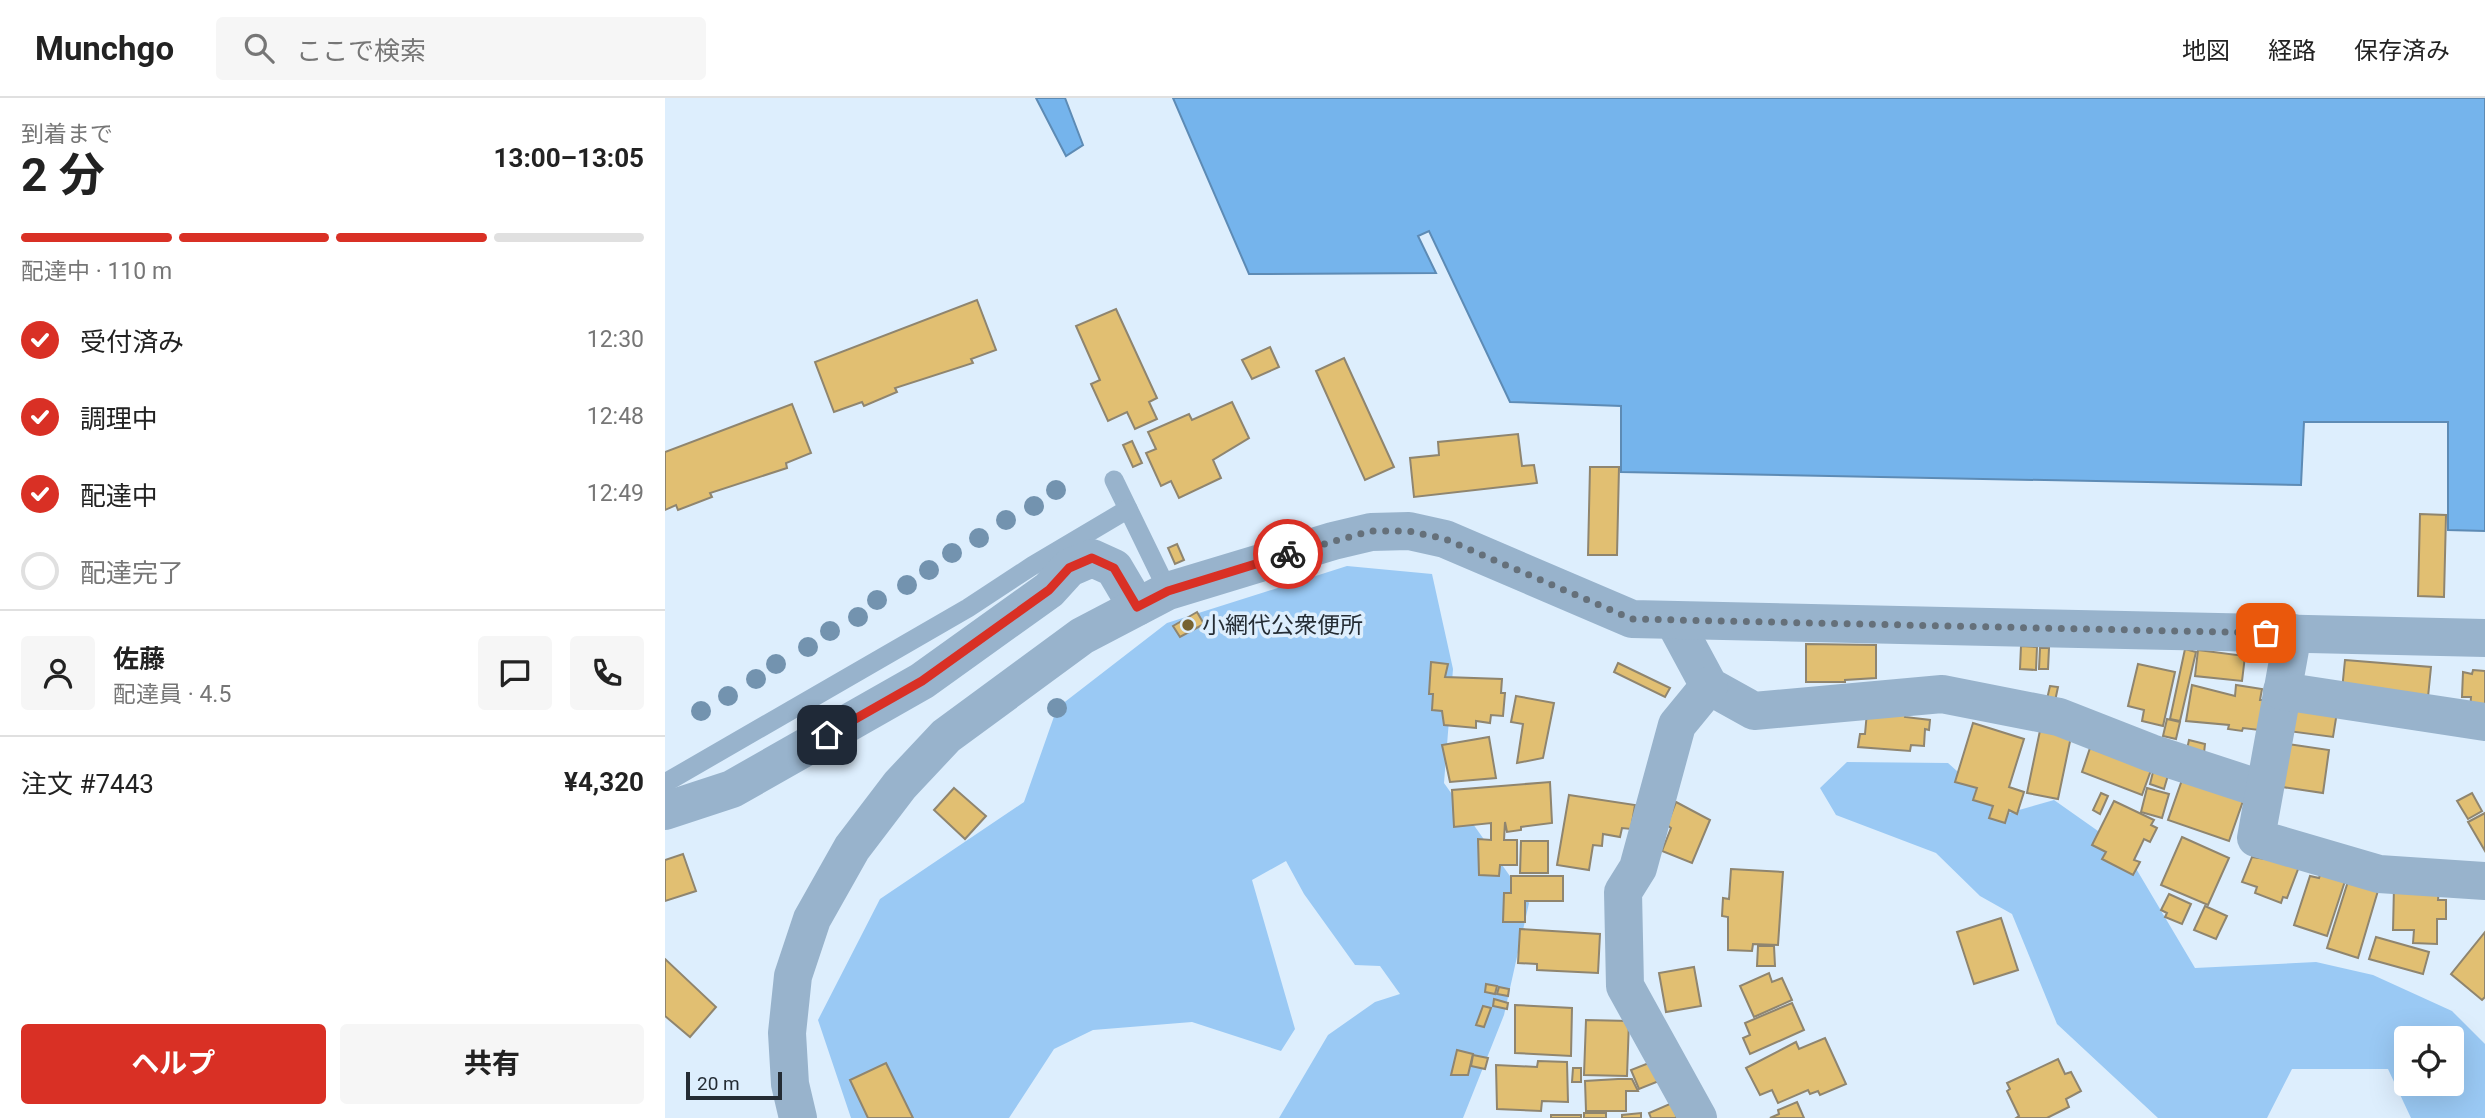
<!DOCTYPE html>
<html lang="ja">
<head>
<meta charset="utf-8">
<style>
	body { margin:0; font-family:Roboto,"Noto Sans JP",sans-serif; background:#f6f6f6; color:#222; height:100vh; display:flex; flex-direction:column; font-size:26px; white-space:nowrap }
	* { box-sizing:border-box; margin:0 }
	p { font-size:23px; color:#767676 }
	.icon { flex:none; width:38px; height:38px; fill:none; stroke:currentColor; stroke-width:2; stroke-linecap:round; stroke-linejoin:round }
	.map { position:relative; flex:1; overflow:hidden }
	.details { display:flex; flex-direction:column; background:#fff; width:665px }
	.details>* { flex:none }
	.buttons { position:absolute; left:1729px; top:928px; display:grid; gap:14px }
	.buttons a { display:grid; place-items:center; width:70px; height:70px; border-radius:7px; background:#fff; box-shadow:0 7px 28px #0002; font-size:35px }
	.scale { position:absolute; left:21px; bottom:18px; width:96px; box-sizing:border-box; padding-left:7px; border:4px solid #242c34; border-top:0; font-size:19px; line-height:24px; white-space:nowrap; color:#242c34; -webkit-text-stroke:5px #ddeefd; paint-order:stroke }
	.pin { position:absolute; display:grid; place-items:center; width:60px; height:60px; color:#fff; margin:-30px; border-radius:14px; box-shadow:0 4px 10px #0006 }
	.courier { position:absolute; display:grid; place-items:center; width:70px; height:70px; margin:-35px; border:5px solid #d93025; border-radius:50%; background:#fff; color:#222; box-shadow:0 2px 9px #0007 }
	.summary em { font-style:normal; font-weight:700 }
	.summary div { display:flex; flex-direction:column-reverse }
	.summary { display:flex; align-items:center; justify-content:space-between; height:119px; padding:0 21px }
	h1 { font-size:46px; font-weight:700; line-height:52px }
	.bar { display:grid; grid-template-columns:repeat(4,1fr); gap:10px 7px; align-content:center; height:84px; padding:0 21px }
	.bar i { height:9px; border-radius:5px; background:#e0e0e0 }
	.bar .active { background:#d93025 }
	.bar p { grid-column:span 4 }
	.line { display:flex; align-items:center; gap:18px; padding:0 21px; border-top:2px solid #e0e0e0 }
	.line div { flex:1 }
	.round { display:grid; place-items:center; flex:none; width:74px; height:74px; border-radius:7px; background:#f6f6f6 }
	ol { padding:0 21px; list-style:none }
	li { display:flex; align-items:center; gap:21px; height:77px }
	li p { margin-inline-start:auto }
	li .icon { padding:7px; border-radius:50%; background:#d93025; color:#fff; stroke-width:4 }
	li:last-child { color:#767676 }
	li i { width:38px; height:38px; border:4px solid #e0e0e0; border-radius:50% }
	.action { display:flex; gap:14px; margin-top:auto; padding:14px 21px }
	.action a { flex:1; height:80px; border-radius:7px; background:#d93025; color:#fff; font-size:28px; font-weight:700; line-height:80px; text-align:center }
	.action a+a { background:#f6f6f6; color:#222 }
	header { display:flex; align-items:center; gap:42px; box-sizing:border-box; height:98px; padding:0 35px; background:#fff; border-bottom:2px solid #e0e0e0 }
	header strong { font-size:33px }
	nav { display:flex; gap:38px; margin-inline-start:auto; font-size:24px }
	.search { width:490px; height:63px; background:#f6f6f6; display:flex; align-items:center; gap:18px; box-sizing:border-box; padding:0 24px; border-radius:7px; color:#767676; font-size:26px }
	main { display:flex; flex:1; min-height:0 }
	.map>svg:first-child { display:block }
</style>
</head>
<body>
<header>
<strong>Munchgo</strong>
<div class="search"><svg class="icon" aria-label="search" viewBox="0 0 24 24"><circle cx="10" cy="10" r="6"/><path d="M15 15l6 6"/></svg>ここで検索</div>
<nav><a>地図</a><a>経路</a><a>保存済み</a></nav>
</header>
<main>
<section class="details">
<div class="summary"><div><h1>2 分</h1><p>到着まで</p></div><em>13:00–13:05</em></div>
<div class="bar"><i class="active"></i><i class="active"></i><i class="active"></i><i></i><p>配達中 · 110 m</p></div>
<ol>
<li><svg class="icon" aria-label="check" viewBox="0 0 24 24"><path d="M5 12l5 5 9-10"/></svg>受付済み<p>12:30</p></li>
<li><svg class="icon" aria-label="check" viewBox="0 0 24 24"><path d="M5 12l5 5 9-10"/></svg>調理中<p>12:48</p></li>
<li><svg class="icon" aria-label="check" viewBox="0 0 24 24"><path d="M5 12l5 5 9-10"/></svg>配達中<p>12:49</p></li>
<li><i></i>配達完了</li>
</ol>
<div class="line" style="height:126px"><a class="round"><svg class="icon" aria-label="person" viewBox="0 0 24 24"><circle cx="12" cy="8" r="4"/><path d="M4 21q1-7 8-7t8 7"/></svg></a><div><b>佐藤</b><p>配達員 · 4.5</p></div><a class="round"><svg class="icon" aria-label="chat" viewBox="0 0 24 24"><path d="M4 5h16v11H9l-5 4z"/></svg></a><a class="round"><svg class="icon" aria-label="phone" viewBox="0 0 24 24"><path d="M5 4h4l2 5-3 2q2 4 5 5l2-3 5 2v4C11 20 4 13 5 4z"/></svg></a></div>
<div class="line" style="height:91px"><div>注文 #7443</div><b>¥4,320</b></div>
<div class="action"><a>ヘルプ</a><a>共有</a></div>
</section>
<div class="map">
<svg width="1820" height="1020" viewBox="0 0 1820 1020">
	<rect width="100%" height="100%" fill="#ddeefd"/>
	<g fill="#9ac9f4" fill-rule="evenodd">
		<path d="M682,468l85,8 21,95 -9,114 85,120 -25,112 -41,103h-184l49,-83 47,-33 25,-8 -20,-28 -25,-1 -51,-71 -18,-33 -34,19 43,149 -14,22 -89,-29 -99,8 -39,19 -45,69h-158l-33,-98 62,-121 144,-97 33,-94 110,-85z"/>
		<path d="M1182,664l101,1 57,51 49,-14 71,50 70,118 121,-6 57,13 79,36 33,33v74h-74l-23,-49h-96l-25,49h-109l-101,-94 -45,-110 -32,-18 -44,-43 -100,-38 -16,-27zM1741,940h46v45h-46z"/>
	</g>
	<g fill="#75b4ec" stroke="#5d8bb5" stroke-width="2">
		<path d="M371,0h29l18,47 -17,11z"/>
		<path d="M508,0h1312v433l-37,-1v-108h-144l-3,63 -680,-13v-66l-111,-4 -81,-171 -11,5 18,37 -187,1z"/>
	</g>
	<g fill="#e1bf72" stroke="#8f856f" stroke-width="2">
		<path d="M312,202l19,50 -25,9 2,4 -78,25 2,4 -33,14 -2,-4 -28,10 -19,-50z"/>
		<path d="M451,211l41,89 -8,4 8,17 -22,10 -8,-17 -19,9 -17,-37 9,-4 -24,-54z"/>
		<path d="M605,249l9,20 -27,12 -10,-19z"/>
		<path d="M679,260l50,109 -29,13 -49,-109z"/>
		<path d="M567,304l17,36 -36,22 8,18 -42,20 -8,-17 -10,5 -15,-33 10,-4 -8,-17 41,-18 3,6z"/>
		<path d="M127,306l19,49 -25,10 1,5 -77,25 2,4 -34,13 -2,-5 -11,5v-58z"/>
		<path d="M853,336l4,32 12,-1 3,18 -123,14 -4,-39 29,-3 -1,-13z"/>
		<path d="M467,343l10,22 -9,4 -10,-22z"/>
		<path d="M925,369h29l-2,88h-29z"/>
		<path d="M1755,416l26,1 -2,82 -26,-1z"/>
		<path d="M512,446l7,16 -9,4 -7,-16z"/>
		<path d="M532,514l7,12 -24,13 -7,-11z"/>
		<path d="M1141,546l70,1v33l-31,2v2h-39z"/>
		<path d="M1356,548l16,1 -1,23 -16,-1z"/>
		<path d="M1375,550h9l-1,21h-9z"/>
		<path d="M1520,551l11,3 -16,69 -10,-2z"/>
		<path d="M1533,552l47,6 -3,25 -47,-5z"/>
		<path d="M1680,562l86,7 -3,30 -86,-7z"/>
		<path d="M766,564l17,2 -3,13 57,2 -1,14h4l-2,23 -12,-1 -1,8 -14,-2v7l-32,-3 -2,-14 -10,-1 1,-16h-4z"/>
		<path d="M953,565l52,25 -5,9 -51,-25z"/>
		<path d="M1473,566l37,8 -12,54 -21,-5 2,-11 -16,-4z"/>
		<path d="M1808,572l12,1v41l-15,-1 1,-14h-9l1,-25 9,2z"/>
		<path d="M1527,587l43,11 1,-11 26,4 -2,11h4l-5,30 -16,-2 -1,3 -14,-2 1,-4 -43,-4z"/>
		<path d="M1385,588l8,1 -3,14 -8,-2z"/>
		<path d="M851,598l38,7 -11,55 -26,5 6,-39 -12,-2z"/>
		<path d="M1626,607l46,7 -4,25 -45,-6z"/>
		<path d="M1241,612l-1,7 25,3 -1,10 -4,-1 -1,17 -13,-1 -1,6 -52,-4 2,-13h5l2,-22z"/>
		<path d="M1502,621l13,3 -4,17 -13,-3z"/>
		<path d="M1377,623l31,6 -15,72 -31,-6z"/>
		<path d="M1308,625l51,16 -15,48 15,5 -7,22 -8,-4 -4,13 -16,-5 4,-12 -20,-6 4,-12 -22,-6z"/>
		<path d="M824,639l7,41 -46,4 -8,-37z"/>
		<path d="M1524,642l16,4 -1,9 -17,-4z"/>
		<path d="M1623,646l41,6 -6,43 -41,-6z"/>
		<path d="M1425,650l61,22 -9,25 -60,-23z"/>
		<path d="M1489,670l15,4 -5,17 -14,-5z"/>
		<path d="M1517,682l61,21 -14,40 -61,-21z"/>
		<path d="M885,684l2,41 -31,4v3l-14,2 -2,-10 -1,18h13v25h-17l-1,11 -20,-1 -1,-36 13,1v-17l-37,4 -2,-37z"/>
		<path d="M289,690l32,28 -21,23 -31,-29z"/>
		<path d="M1482,690l22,6 -7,24 -21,-6z"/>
		<path d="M1436,695l7,3 -8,18 -7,-4z"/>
		<path d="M1807,695l10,18 -14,8 -11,-18z"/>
		<path d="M904,697l66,10 -4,24 -9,-1 -2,9 -17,-3 -1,12 -9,-1 -4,25 -32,-5z"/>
		<path d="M1449,703l40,19 -3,5 6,3 -7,14 -6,-3 -10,21 6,2 -7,13 -31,-16 4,-7 -14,-7z"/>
		<path d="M1011,704l34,18 -18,43 -30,-12 9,-23 -4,-3z"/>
		<path d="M1820,715v38l-17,-29z"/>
		<path d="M1517,739l47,21 -21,47 -47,-20z"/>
		<path d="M856,743h27v32h-28z"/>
		<path d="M18,756l13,37 -31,10v-41z"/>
		<path d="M1587,759l48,7 -13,34 -4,-1 -2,6 -26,-10 2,-6 -15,-5z"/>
		<path d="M1066,771l52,3 -5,73 -25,-1 -1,7 -24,-1v-33l-6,-1 1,-18 6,1z"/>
		<path d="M1657,772l24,8 -19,58 -33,-11 16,-49 9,2z"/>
		<path d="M1685,777l30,9 -22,74 -31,-10z"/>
		<path d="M846,778h52v25h-38v21h-22l1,-29h7z"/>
		<path d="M1729,788l45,2 -1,12h8v19h-9v25l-24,-1 1,-13h-21z"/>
		<path d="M1504,796l22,10 -9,20 -17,-7 2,-4 -6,-3z"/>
		<path d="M1540,808l22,10 -11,23 -22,-9z"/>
		<path d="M1336,820l17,52 -44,14 -17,-52z"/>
		<path d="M855,831l80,5 -2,39 -61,-3v-6l-19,-1z"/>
		<path d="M1820,834v65l-3,3 -31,-26z"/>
		<path d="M1711,839l53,15 -6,22 -54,-15z"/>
		<path d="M1093,848h16l1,20h-18z"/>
		<path d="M0,861l51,48 -26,30 -25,-21z"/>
		<path d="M1029,869l7,39 -35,6 -7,-39z"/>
		<path d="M1104,875l3,9 10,-4 10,22 -38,17 -14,-31z"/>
		<path d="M821,886l11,2 -2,8 -10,-2z"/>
		<path d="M834,889l10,2 -1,7 -11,-2z"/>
		<path d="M829,901l14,4 -1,6 -14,-3z"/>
		<path d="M1127,905l12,27 -54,24 -7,-16 7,-3 -5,-12z"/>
		<path d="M850,907l57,3 -1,48 -56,-3z"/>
		<path d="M818,908l8,2 -7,19 -8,-2z"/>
		<path d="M921,922l43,1 -2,55 -43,-1z"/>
		<path d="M1160,940l21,46 -26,11 -2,-4 -8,3 -2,-4 -30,13 -6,-13 -12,5 -14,-27 50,-26 3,7z"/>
		<path d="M792,952l16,4 -5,21h-17z"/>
		<path d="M808,957l15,3 -3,11 -14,-3z"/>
		<path d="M994,961l10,18 -30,12 -8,-19z"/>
		<path d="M1393,961l7,15 6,-2 10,19 -15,8 3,8 -22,11h-31l3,-2 -12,-25 3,-2 -3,-6z"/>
		<path d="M873,963l29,1 1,40 -26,-1 -1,10 -44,-2 -1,-44 41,2z"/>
		<path d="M221,965l27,55h-45l-18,-38z"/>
		<path d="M908,970h8v14h-9z"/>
		<path d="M953,981h14l6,12h-12v20h-40l-1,-30z"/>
		<path d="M1132,1004l7,16h-34l9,-4 -1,-4z"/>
		<path d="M1007,1005l5,15h-26l-2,-5z"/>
		<rect x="919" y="1015" width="22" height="5"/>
		<path d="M976,1015v5h-19v-3z"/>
		<rect x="886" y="1017" width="30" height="3"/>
	</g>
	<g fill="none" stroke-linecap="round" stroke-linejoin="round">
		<g stroke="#98b3cc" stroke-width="19">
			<path d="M449,382l54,111"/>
			<path d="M0,685l303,-175 64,-42 96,-57"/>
		</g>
		<g stroke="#98b3cc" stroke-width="38">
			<path d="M1009,523l35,65 45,25 188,-17 117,23 92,36 113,37"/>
			<path d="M1628,535l-37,205 123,36 106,7"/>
			<path d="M1617,593l203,31"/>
			<path d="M0,713l67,-22 190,-108 127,-91 20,-22 23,-10 22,10 23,39"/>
			<path d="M133,1020l-8,-34 -3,-51 6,-57 19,-57 40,-71 48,-63 46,-49 136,-100 86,-45 165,-50 38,-9 38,-1 36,8 187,80 853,19"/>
			<path d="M1033,1020l-73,-132 -2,-94 15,-24 39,-143 32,-39"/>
		</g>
	</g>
	<g fill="#7393af">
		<circle cx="391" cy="392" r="10"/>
		<circle cx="369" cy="408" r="10"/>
		<circle cx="341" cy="422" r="10"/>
		<circle cx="314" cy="440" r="10"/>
		<circle cx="287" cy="455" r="10"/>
		<circle cx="264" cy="472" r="10"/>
		<circle cx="242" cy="487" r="10"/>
		<circle cx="212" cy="502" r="10"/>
		<circle cx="193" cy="519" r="10"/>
		<circle cx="165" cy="533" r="10"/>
		<circle cx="143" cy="549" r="10"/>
		<circle cx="111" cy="566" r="10"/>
		<circle cx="91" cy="581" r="10"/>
		<circle cx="63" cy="598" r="10"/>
		<circle cx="392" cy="610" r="10"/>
		<circle cx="36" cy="613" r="10"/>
	</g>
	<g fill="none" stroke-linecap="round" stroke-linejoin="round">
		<path stroke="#65707a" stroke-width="7" stroke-dasharray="0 12.6" d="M623,456l83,-23h38l36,8 187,80 634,14"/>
		<path stroke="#d93025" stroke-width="9" d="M162,637l95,-54 127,-91 20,-22 23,-10 22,10 23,39 31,-16 120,-37"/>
	</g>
	<circle fill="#776231" stroke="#ddeefd" stroke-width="2.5" cx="523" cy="527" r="7"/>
	<g text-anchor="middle" stroke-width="7" stroke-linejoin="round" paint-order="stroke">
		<g font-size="23" fill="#242c34" stroke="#ddeefd" text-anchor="start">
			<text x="537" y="535">小網代公衆便所</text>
		</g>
	</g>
</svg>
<div class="buttons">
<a><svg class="icon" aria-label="locate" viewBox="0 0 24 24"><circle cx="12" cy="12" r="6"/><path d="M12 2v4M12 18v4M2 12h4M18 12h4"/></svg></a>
</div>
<div class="scale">20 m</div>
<div class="pin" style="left:1601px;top:535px;background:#ea580c"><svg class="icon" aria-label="bag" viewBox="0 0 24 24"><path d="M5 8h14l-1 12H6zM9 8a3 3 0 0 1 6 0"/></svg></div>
<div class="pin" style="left:162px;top:637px;background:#1f2937"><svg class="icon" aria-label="home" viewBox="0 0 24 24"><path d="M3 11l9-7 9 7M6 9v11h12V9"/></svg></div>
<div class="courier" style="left:623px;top:456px"><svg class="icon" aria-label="bike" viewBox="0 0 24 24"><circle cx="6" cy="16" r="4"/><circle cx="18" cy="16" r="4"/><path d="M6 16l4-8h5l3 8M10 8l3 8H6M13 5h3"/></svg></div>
</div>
</main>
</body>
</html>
